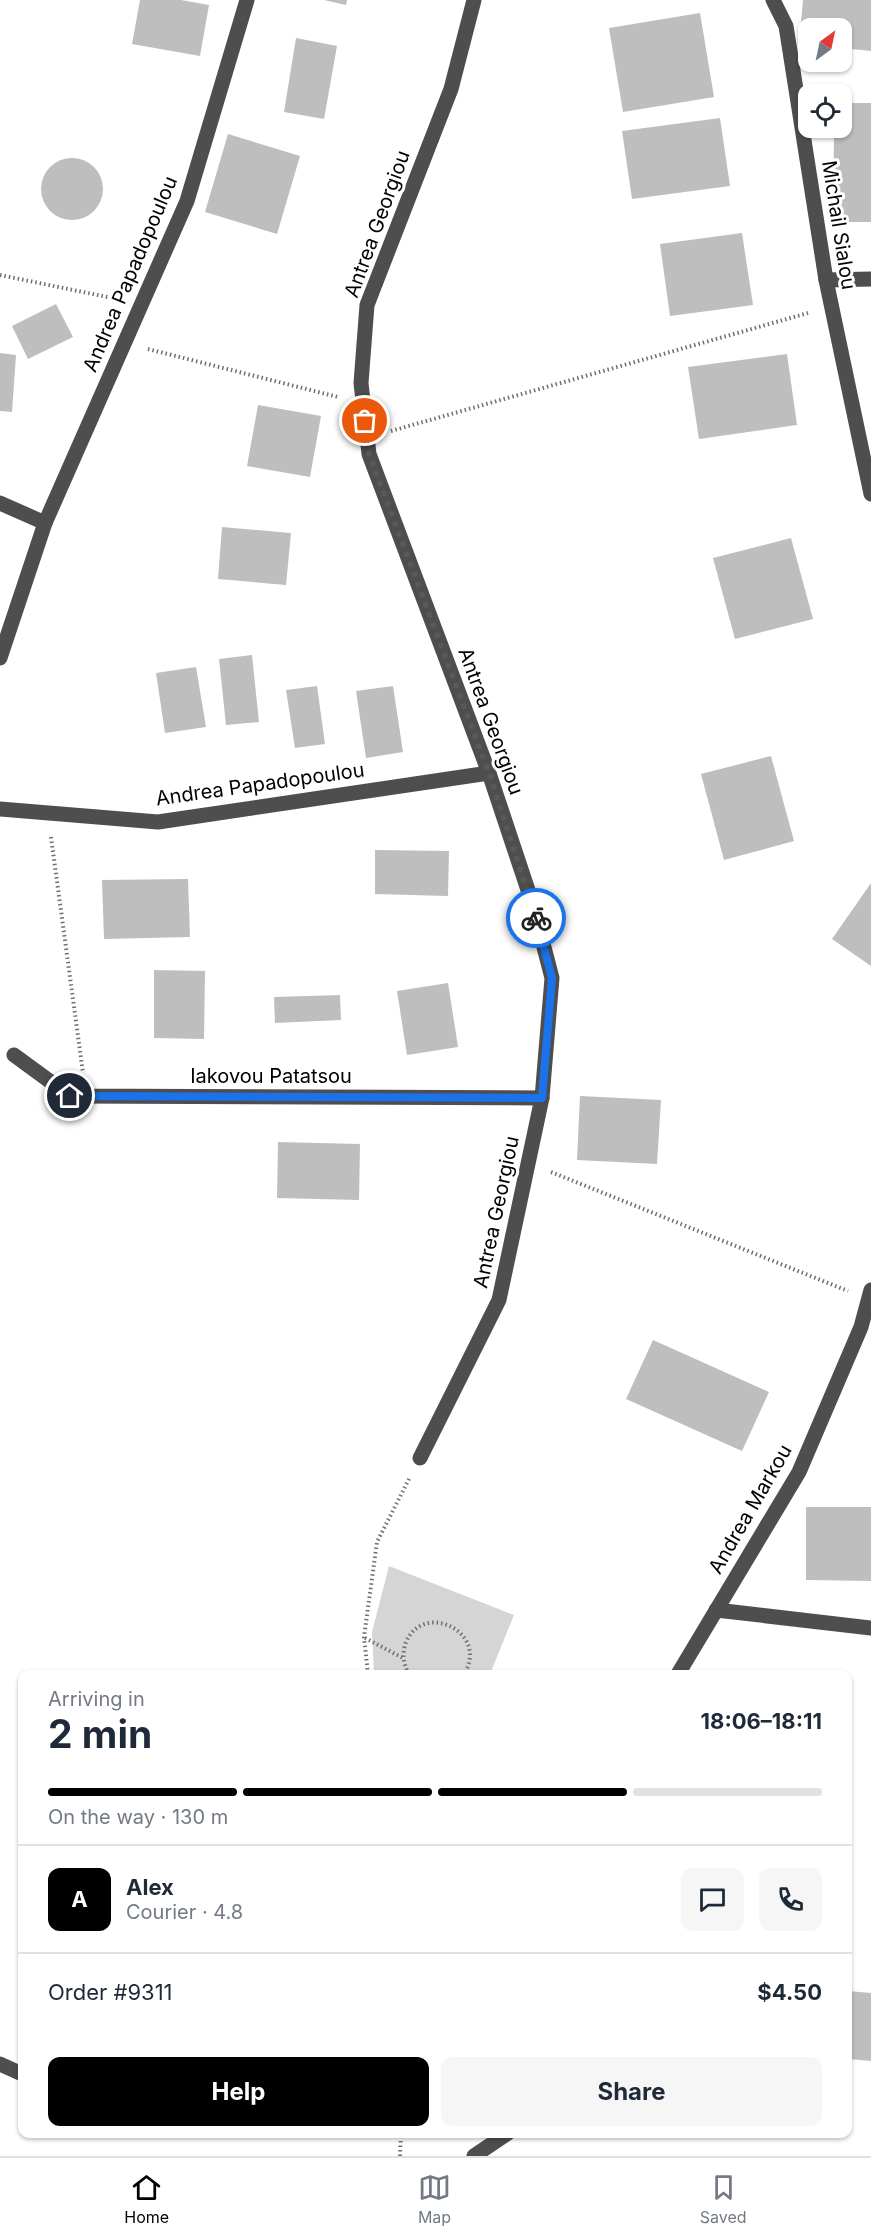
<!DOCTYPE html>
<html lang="en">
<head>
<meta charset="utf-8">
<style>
	body { margin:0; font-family:Inter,sans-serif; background:#f6f6f7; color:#1f2937; height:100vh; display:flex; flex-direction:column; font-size:22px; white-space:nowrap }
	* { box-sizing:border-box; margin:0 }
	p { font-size:20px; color:#747a83 }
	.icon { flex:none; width:33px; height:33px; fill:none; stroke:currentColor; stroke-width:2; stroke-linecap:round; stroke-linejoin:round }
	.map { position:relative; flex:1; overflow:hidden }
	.side { position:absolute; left:18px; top:1670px; width:834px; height:468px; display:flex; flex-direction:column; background:#fff; border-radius:12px; box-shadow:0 2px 4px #0004 }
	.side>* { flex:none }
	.needle { width:39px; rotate:33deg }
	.controls { position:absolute; left:798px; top:18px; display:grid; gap:12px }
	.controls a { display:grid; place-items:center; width:54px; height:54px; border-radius:12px; background:#fff; box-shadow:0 2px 4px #0004; font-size:30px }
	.pin { position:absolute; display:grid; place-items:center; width:51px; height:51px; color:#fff; margin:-26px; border:3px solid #fff; border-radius:50%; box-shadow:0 2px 6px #0007 }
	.courier { position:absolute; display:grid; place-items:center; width:60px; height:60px; margin:-30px; border:4px solid #1a73e8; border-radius:50%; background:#fff; color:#222; box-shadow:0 2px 8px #0007 }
	.summary em { font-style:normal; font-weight:700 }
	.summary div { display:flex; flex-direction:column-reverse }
	.summary { display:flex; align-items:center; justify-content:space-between; height:102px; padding:0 30px }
	h1 { font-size:39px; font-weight:700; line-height:45px }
	.bar { display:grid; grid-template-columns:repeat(4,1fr); gap:9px 6px; align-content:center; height:72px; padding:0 30px }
	.bar i { height:8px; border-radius:4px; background:#e0e1e3 }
	.bar .active { background:#000 }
	.bar p { grid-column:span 4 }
	.line { display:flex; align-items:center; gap:15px; padding:0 30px; border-top:2px solid #e0e1e3 }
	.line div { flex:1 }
	.round { display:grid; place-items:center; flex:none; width:63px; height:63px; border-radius:12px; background:#f6f6f7 }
	.button { display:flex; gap:12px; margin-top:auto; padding:12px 30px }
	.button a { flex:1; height:69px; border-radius:12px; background:#000; color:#fff; font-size:24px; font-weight:700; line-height:69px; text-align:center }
	.button a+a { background:#f6f6f7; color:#1f2937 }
	.tab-bar { display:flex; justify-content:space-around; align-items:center; height:84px; border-top:2px solid #e0e1e3; background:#fff; font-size:16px; color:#747a83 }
	.tab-bar a { display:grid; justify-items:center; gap:3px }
	.tab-bar .active { color:#000 }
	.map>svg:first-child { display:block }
</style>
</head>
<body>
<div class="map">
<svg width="871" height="2156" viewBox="0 0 871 2156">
	<rect width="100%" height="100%" fill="#fff"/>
	<path fill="#d5d5d5" d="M389,1566l125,49 -24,59h-116l-2,-42z"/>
	<g fill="#bebebe">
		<path d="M140,0h41l28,5 -9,51 -68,-12z"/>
		<path d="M324,0h23l-1,5z"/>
		<path d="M803,0h68v51l-29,-3v-20h-34v16l-9,-1z"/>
		<path d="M700,13l14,84 -91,15 -14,-84z"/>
		<path d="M296,38l41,8 -13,73 -40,-7z"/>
		<path d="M842,103h29v119h-38l1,-94h8z"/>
		<path d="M720,118l10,68 -98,13 -10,-68z"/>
		<path d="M228,134l72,22 -23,78 -72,-22z"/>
		<circle cx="72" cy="189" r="31"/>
		<path d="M742,233l11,72 -83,11 -10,-72z"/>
		<path d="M56,304l17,33 -45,22 -16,-33z"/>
		<path d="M0,353l16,2 -4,57 -12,-1z"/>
		<path d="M787,354l10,71 -98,14 -11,-72z"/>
		<path d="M258,405l63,11 -11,61 -63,-11z"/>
		<path d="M222,527l69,6 -5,52 -68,-6z"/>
		<path d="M791,538l22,81 -78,20 -22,-81z"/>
		<path d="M252,655l7,67 -33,3 -7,-66z"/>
		<path d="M196,667l10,60 -41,6 -9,-60z"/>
		<path d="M317,686l8,58 -30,4 -9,-58z"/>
		<path d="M393,686l10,66 -37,6 -10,-67z"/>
		<path d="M771,756l23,85 -70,19 -23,-86z"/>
		<path d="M375,850l74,1 -1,45 -73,-2z"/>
		<path d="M188,879l2,58 -86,2 -2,-59z"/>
		<path d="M871,883v83l-39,-27z"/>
		<path d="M154,970l51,1 -1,68 -50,-1z"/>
		<path d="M448,983l10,64 -51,8 -10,-64z"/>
		<path d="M340,995l1,25 -66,3 -1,-26z"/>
		<path d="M580,1096l81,4 -4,64 -80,-4z"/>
		<path d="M278,1142l82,2 -1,56 -82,-2z"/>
		<path d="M653,1340l116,52 -27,59 -116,-52z"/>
		<path d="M806,1507h65v74l-65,-1z"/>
		<path d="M848,1991l23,2v68l-23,-2z"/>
	</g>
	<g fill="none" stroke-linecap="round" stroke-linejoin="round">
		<g stroke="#707070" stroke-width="4" stroke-dasharray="1.5 3" stroke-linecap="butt">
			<path d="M0,275l117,24"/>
			<path d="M148,349l190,48"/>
			<path d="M391,431l417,-118"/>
			<path d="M51,837l32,236"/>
			<path d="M551,1172l297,119"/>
			<path d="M365,1638l38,20"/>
			<path d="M368,1674l-4,-37 13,-95 33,-65"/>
			<path d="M409,1674c-6,-10 -7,-21 -3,-32 18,-42 84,-9 58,32"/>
			<path d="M400,2156l1,-23"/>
		</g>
		<g stroke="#4e4e4e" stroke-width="15">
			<path d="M773,0l13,26 40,254 45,214"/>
			<path d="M826,280l45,-1"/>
			<path d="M0,503l45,20"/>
			<path d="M0,658l45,-135 142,-322 60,-201"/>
			<path d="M0,809l158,13 331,-49"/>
			<path d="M14,1055l56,41 472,2"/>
			<path d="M420,1458l79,-158 43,-202 10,-120 -19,-73 -44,-132 -120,-319 -8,-71 6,-78 84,-216 23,-89"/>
			<path d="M716,1610l155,18"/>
			<path d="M678,1674l121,-202 62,-145 10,-37"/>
			<path d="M0,2064l22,10"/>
			<path d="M474,2156l34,-23"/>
		</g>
	</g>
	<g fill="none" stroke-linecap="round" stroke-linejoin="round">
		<path stroke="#595959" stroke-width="6" stroke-dasharray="0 10.8" d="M365,421l4,33 120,319 47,145"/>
		<path stroke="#1a73e8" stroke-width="8" d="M70,1096l472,2 10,-120 -16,-60"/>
	</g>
	<g text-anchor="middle" stroke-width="6" stroke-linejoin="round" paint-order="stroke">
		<g font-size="20" fill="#000" stroke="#fff">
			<text transform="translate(377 224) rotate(-70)" y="7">Antrea Georgiou</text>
			<text transform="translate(839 225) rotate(81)" y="7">Michail Sialou</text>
			<text transform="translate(130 274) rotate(-67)" y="7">Andrea Papadopoulou</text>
			<text transform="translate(491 721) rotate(70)" y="7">Antrea Georgiou</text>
			<text transform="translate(260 784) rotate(-8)" y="7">Andrea Papadopoulou</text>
			<text x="271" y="1083">Iakovou Patatsou</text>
			<text transform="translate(496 1212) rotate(-78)" y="7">Antrea Georgiou</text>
			<text transform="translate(750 1509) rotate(-60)" y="7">Andrea Markou</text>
		</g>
	</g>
</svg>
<div class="controls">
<a><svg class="needle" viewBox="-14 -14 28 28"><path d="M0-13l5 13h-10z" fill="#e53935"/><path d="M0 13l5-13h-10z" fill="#747a83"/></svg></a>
<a><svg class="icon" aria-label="locate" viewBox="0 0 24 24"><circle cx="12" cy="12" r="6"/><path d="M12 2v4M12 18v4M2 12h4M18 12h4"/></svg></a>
</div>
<div class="pin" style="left:365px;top:421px;background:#ea580c"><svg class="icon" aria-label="bag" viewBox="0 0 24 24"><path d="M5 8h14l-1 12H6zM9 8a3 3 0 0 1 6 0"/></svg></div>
<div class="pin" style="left:70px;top:1096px;background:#1f2937"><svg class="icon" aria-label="home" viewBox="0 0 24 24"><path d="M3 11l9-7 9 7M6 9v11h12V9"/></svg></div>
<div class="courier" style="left:536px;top:918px"><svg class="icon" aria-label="bike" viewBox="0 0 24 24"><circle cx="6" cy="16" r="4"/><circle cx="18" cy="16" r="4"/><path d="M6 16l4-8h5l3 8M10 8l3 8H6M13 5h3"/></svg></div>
<section class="side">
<div class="summary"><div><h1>2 min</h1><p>Arriving in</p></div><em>18:06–18:11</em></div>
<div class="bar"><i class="active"></i><i class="active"></i><i class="active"></i><i></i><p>On the way · 130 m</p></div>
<div class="line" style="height:108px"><b class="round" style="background:#000;color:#fff">A</b><div><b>Alex</b><p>Courier · 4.8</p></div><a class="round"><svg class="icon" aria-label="chat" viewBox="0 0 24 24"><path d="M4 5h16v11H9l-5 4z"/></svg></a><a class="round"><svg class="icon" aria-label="phone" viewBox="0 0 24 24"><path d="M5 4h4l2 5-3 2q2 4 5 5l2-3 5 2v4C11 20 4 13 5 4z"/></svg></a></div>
<div class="line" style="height:78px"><div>Order #9311</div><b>$4.50</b></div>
<div class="button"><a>Help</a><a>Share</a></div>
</section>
</div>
<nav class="tab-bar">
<a class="active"><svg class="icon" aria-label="home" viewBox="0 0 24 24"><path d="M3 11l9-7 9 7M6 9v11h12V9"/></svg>Home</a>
<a><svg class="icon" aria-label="map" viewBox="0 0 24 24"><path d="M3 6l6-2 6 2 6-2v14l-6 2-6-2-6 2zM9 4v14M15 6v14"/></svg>Map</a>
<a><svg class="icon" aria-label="saved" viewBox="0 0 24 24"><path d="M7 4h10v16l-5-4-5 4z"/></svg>Saved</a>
</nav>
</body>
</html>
